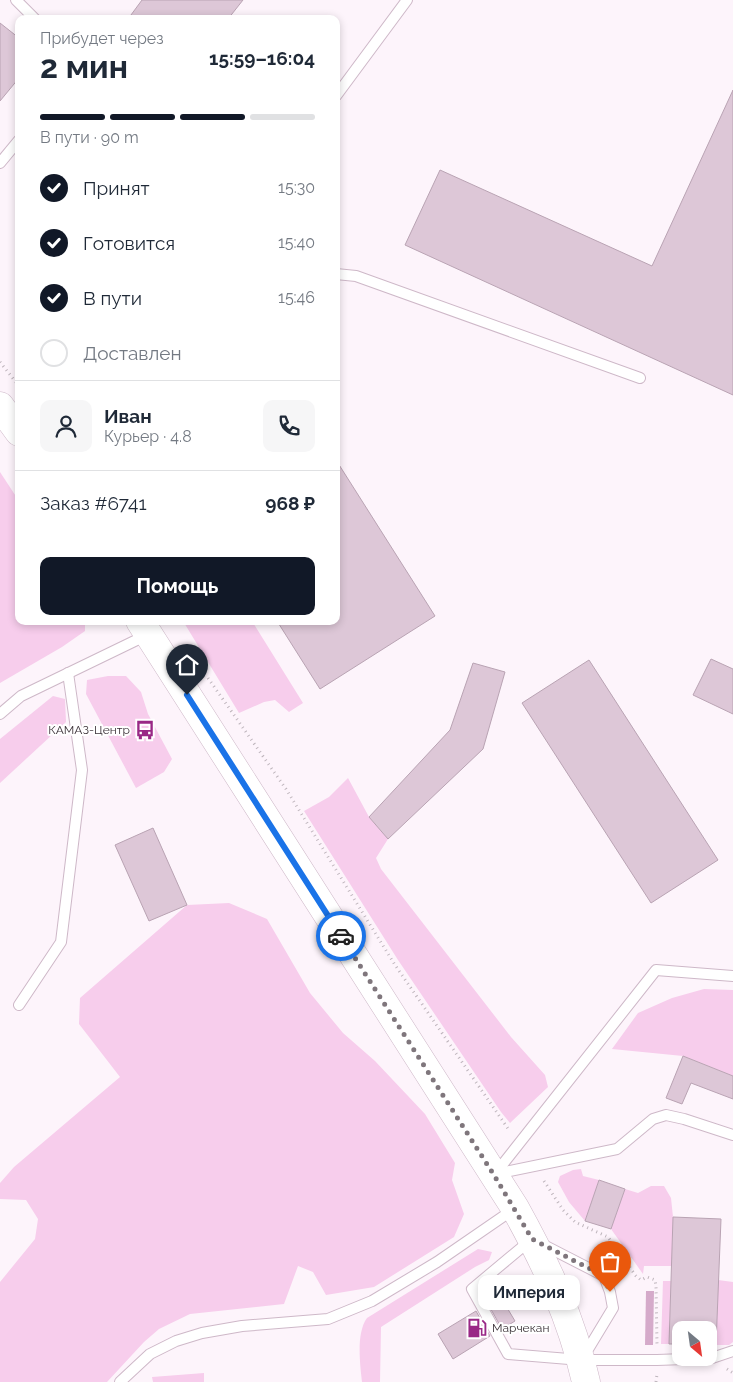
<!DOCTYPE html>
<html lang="ru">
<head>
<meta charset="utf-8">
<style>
	body { margin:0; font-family:Raleway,sans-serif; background:#f6f6f7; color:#1f2937; height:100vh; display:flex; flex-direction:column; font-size:19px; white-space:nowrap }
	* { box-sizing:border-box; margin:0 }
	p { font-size:16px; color:#747a83 }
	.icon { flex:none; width:28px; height:28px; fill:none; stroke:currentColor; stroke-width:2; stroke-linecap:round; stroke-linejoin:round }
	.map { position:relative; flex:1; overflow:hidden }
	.panel { position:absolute; left:15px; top:15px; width:325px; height:610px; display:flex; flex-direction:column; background:#fff; border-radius:10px; box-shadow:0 2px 8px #0003 }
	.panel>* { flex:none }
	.needle { width:32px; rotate:151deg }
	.fabs { position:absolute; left:672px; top:1321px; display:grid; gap:10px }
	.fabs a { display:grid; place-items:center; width:45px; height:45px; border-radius:10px; background:#fff; box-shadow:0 2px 8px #0003; font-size:25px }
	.pin { position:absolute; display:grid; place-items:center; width:42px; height:42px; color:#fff; margin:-51px -21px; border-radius:50% 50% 50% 0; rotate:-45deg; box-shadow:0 0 5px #0007 }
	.pin .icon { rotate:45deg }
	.courier { position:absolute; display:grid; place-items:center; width:50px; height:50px; margin:-25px; border:4px solid #1a73e8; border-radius:50%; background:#fff; color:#222; box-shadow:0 1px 6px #0007 }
	.bubble { position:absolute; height:35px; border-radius:10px; background:#fff; box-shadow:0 2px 8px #0003; font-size:16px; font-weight:700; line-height:35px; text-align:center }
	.head em { font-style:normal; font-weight:700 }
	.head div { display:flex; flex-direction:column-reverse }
	.head { display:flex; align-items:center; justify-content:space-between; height:85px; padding:0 25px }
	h1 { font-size:32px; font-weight:700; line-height:38px }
	.bar { display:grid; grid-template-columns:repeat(4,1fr); gap:8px 5px; align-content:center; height:60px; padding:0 25px }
	.bar i { height:6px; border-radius:4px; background:#e0e1e3 }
	.bar .active { background:#111827 }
	.bar p { grid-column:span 4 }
	.line { display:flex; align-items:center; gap:12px; padding:0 25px; border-top:1px solid #e0e1e3 }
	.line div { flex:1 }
	.round { display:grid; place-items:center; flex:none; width:52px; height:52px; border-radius:10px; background:#f6f6f7 }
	ol { padding:0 25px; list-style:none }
	li { display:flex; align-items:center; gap:15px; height:55px }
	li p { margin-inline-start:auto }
	li .icon { padding:5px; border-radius:50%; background:#111827; color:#fff; stroke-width:4 }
	li:last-child { color:#747a83 }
	li i { width:28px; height:28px; border:2px solid #e0e1e3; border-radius:50% }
	.cta { display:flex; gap:10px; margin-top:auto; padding:10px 25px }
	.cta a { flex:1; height:58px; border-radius:10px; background:#111827; color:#fff; font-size:20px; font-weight:700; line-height:58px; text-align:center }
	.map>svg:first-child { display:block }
</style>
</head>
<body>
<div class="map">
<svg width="733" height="1382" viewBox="0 0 733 1382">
	<rect width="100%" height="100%" fill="#fdf4fb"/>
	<g fill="#f7cdec">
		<path d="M0,472l19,29v120h66v10l-23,16 -62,36z"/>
		<path d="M183,621h69l51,82 -14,9 -14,-12 -11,2 -25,11z"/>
		<path d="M108,676h18l15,16 7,22 24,45 -8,13 -28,16 -50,-94 1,-14z"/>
		<path d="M53,696l12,3 1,23 -66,61v-44z"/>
		<path d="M348,778l21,39 19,22 -12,19 5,11 130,168 34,38 3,12 -38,36 -9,-11 -103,-152 -94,-149 25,-14z"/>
		<path d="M229,903l38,16 43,74 33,40 32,28 50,53 30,49 -3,17 12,34 -10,23 -80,50 -48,8 -13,-23 -15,-6 -14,38 -94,10 -31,15 -15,13 -37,40h-107v-100l35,-43 3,-20 -12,-19 -26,-1v-16l14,-16 106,-90 -41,-53 1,-26 107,-93z"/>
		<path d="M704,989l29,1v86l-50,-20 -71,-7 26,-36 34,-15z"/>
		<path d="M581,1169l2,7 16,4 -14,41 -16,-19 -11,-20 2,-6 13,-6z"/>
		<path d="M651,1186h13l7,12 2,19 -1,49h-28l-1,8 -32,-45 14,-40 13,4z"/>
		<path d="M478,1249l14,3 -3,8 -14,7 -94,60 -1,55h-18c-2,-18 -6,-49 5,-64z"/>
		<path d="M718,1280l15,2v60l-4,3h-13z"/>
		<path d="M663,1281h8l-2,63h-8z"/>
		<path d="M204,1373v9h-51l-1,-5z"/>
	</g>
	<path fill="#d5aaca" d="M646,1291h8l-1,54h-8z"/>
	<g fill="#ddc7d7" stroke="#b9a3b3">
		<path d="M142,0h101l-15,19h-100z"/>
		<path d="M0,23l19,15v40l-19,23z"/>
		<path d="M733,90v305l-328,-150 35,-75 212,96z"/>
		<path d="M336,460l99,156 -115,73 -43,-68h59z"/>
		<path d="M711,659l22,10v45l-40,-19z"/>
		<path d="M589,660l129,200 -67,43 -129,-200z"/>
		<path d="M473,663l32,9 -22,77 -95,90 -19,-22 81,-87z"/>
		<path d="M153,828l34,77 -38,16 -34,-76z"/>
		<path d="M683,1056l50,20v23l-42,-16 -9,21 -16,-6z"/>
		<path d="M599,1180l26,9 -14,40 -26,-8z"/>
		<path d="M673,1217l48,2 -5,126h-7v-15h-28v14h-12z"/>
		<path d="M500,1296l15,25 -13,8 -14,-25z"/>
		<path d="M476,1311l14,25 -37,23 -15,-25z"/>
	</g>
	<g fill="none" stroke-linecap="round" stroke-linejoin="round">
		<defs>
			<g id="lane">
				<path d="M16,0l19,19"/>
				<path d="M336,96l71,-96"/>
				<path d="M0,163l19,-23"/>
				<path d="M336,274l20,2 284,102"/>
				<path d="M0,714l21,-18 126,-61"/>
				<path d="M19,1005l42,-63 21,-172 -14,-97"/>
				<path d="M495,1174l161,-204 77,6"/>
				<path d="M495,1174l122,-25 36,-30 13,-4 18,4 49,16"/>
				<path d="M584,1356l29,-48 -3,-16 -6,-16 -72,-37 -60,50 36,65 73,6h76l55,-2 21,-7"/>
				<path d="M120,1382l30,-28 26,-13 26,-8 40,-7 86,-7 44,-18 65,-39 77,-53"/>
			</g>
			<g id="secondary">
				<path d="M0,406l19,26"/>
				<path d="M140,621l375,587c31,56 57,111 71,174"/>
			</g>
		</defs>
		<use href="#lane" stroke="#ceb8c8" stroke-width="12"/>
		<use href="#secondary" stroke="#ceb8c8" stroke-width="29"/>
		<g stroke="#beb5bc" stroke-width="3" stroke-dasharray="1 4" stroke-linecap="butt">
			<path d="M0,362l19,24"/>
			<path d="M208,678l78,111 109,176 114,165"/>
			<path d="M544,1181l19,29 12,12 33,15 28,39 5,4 6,-3 8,3 1,6 1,60"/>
			<path d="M727,1369l6,4"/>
			<path d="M656,1382l1,-8"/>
		</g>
		<use href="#lane" stroke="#fff" stroke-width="10"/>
		<use href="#secondary" stroke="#fff" stroke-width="28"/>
	</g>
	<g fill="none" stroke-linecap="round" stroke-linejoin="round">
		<path stroke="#7f767c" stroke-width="5" stroke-dasharray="0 9" d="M341,936l153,239 38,64 72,37 6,16"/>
		<path stroke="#1a73e8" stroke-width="6" d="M187,695l154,241"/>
	</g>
	<defs>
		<symbol id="bus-bare" viewBox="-9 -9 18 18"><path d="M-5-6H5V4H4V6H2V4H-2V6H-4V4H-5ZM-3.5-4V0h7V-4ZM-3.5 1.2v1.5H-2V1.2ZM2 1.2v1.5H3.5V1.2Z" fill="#992886" stroke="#fff" stroke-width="2.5" paint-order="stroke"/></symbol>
		<symbol id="fuel-bare" viewBox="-9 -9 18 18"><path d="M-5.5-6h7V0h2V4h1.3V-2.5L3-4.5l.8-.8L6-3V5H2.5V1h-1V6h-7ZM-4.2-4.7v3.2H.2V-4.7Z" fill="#992886" stroke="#fff" stroke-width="2.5" paint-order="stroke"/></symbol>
	</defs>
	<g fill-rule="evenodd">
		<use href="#bus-bare" x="131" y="716" width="28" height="28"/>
		<use href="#fuel-bare" x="463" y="1314" width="28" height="28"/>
	</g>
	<g text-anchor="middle" stroke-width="4" stroke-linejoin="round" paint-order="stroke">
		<g font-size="12" fill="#3b3238" stroke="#fff" text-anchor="end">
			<text x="130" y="734">КАМАЗ-Центр</text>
			<text x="492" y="1332" text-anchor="start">Марчекан</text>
		</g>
	</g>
</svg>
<div class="fabs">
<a><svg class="needle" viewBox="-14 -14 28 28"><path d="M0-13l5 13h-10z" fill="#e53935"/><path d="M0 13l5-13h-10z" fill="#747a83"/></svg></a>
</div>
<div class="pin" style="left:610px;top:1292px;background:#ea580c"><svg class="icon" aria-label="bag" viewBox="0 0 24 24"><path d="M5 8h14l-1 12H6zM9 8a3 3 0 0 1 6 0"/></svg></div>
<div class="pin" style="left:187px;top:695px;background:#1f2937"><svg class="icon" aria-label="home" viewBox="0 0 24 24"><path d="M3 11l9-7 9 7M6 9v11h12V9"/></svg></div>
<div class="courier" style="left:341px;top:936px"><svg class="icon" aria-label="car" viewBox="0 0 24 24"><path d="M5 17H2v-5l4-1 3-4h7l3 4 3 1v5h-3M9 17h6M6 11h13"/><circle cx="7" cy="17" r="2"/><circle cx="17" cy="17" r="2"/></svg></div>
<div class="bubble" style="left:478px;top:1275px;width:102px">Империя</div>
<section class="panel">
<div class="head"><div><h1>2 мин</h1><p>Прибудет через</p></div><em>15:59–16:04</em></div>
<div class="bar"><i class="active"></i><i class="active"></i><i class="active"></i><i></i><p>В пути · 90 m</p></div>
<ol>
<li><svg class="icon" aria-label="check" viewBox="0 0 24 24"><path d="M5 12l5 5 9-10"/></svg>Принят<p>15:30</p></li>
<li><svg class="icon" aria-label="check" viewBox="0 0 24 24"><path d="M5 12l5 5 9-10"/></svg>Готовится<p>15:40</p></li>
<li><svg class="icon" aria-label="check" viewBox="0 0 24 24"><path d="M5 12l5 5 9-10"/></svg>В пути<p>15:46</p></li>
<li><i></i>Доставлен</li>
</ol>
<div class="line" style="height:90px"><a class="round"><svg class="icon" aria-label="person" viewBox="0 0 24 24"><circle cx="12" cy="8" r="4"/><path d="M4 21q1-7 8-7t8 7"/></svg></a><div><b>Иван</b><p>Курьер · 4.8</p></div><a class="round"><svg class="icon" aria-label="phone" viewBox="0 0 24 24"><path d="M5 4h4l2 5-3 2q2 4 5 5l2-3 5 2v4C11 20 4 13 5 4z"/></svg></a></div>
<div class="line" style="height:65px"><div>Заказ #6741</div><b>968 ₽</b></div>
<div class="cta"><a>Помощь</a></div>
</section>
</div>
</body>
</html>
